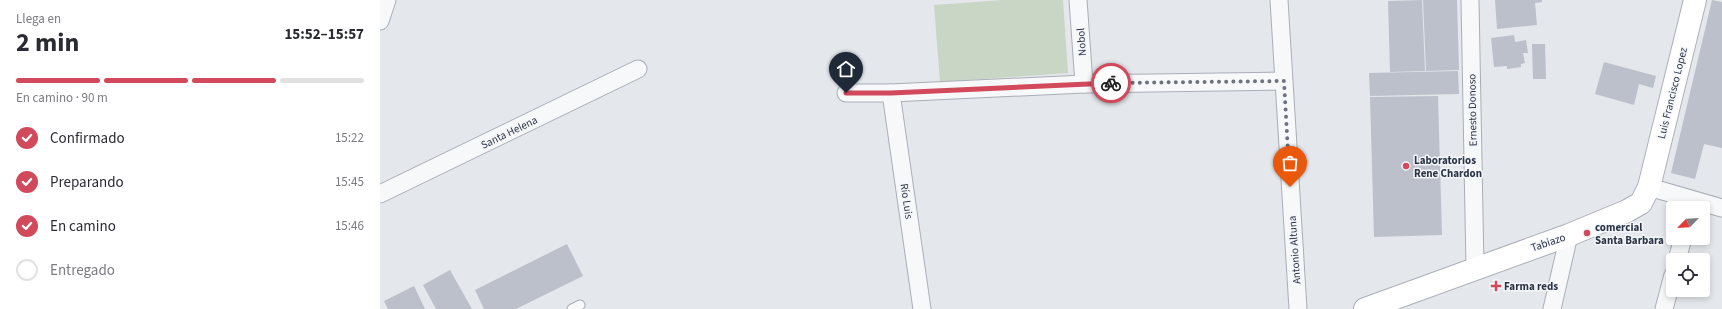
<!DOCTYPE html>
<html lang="es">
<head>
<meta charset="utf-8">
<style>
	body { margin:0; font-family:"Source Sans 3",sans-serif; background:#f2f2f3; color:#2b2b33; height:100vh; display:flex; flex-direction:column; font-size:15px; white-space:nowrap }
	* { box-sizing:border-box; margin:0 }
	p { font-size:13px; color:#7c7c81 }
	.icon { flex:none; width:22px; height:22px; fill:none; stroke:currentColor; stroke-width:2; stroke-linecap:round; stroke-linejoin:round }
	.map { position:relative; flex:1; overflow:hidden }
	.details { display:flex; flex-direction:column; background:#fff; width:380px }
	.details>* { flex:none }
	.needle { width:26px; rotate:246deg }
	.buttons { position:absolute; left:1286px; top:201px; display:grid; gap:8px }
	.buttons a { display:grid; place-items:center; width:44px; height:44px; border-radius:4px; background:#fff; box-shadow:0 2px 6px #0003; font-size:20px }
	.pin { position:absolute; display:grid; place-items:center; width:34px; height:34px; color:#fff; margin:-41px -17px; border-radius:50% 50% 50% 0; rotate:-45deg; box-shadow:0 0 4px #0007 }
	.pin .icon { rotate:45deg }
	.courier { position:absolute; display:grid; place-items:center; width:40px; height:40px; margin:-20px; border:3px solid #d1495b; border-radius:50%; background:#fff; color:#222; box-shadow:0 1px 5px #0007 }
	.headline em { font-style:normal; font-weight:700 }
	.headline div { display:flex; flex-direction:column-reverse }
	.headline { display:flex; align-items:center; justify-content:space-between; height:68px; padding:0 16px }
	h1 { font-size:26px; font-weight:700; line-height:30px }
	.bar { display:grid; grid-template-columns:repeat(4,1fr); gap:6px 4px; align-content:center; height:48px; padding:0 16px }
	.bar i { height:5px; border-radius:3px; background:#e1e1e2 }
	.bar .current { background:#d1495b }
	.bar p { grid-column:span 4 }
	ol { padding:0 16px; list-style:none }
	li { display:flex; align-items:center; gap:12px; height:44px }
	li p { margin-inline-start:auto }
	li .icon { padding:4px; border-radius:50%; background:#d1495b; color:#fff; stroke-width:4 }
	li:last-child { color:#7c7c81 }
	li i { width:22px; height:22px; border:2px solid #e1e1e2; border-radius:50% }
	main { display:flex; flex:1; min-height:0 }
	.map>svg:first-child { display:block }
</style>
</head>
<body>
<main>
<section class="details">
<div class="headline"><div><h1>2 min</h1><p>Llega en</p></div><em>15:52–15:57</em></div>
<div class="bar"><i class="current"></i><i class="current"></i><i class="current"></i><i></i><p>En camino · 90 m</p></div>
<ol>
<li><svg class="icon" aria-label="check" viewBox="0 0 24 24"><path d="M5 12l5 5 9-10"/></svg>Confirmado<p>15:22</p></li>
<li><svg class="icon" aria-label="check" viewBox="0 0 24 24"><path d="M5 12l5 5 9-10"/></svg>Preparando<p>15:45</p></li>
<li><svg class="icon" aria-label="check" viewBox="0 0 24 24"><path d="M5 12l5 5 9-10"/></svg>En camino<p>15:46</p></li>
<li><i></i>Entregado</li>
</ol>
</section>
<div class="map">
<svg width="1342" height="309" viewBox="0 0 1342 309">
	<rect width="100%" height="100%" fill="#e4e7ec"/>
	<path fill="#c9d6c5" d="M623,0h60l5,73 -128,9 -6,-77z"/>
	<g fill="#bbc0ca">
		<path d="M1042,0l3,71 -35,1 -2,-71z"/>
		<path d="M1043,0h34l2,70 -33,1z"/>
		<path d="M1115,0h47v2l-7,1 2,22 -40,4z"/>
		<path d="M1332,0l10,2v146l-18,-4 -9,35 -24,-6z"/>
		<path d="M1134,35l1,7 11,-2 2,13h-5l2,10 -4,1v3l-14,2v-3l-13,1 -3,-29z"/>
		<path d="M1152,44h13l1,35h-13z"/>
		<path d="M1224,62l52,14 -3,12 -14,-4 -5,21 -39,-11z"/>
		<path d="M1078,71l1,23 -89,2 -1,-23z"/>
		<path d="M1058,96l4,139 -68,2 -4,-140z"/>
		<path d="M187,244l16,32 -67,33h-32l-9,-19z"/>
		<path d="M70,270l22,39h-36l-13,-24z"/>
		<path d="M34,286l11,23h-37l-4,-8z"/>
	</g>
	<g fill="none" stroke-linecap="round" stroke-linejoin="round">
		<defs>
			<path id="lane" d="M192,309l8,-4"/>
			<g id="street">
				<path d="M698,0l6,84"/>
				<path d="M899,0l19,309"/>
				<path d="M1090,0l5,268"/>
				<path d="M0,21l7,-21"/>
				<path d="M466,93h45l193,-9 199,-3"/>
				<path d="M511,93l31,216"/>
				<path d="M1269,187l73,21"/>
				<path d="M0,194l258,-125"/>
				<path d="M1297,260l6,-22"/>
				<path d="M1172,309l17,-74"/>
				<path d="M1284,309l9,-34"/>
			</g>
			<path id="secondary" d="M985,309l204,-74 58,-24 14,-8 8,-16 46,-187"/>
		</defs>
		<use href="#lane" stroke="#a9aeb7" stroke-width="11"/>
		<use href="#street" stroke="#a9aeb7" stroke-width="19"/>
		<use href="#secondary" stroke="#a9aeb7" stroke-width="24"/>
		<use href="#lane" stroke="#f7f8fa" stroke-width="9"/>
		<use href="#street" stroke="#f7f8fa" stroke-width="17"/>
		<use href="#secondary" stroke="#fff" stroke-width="22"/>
	</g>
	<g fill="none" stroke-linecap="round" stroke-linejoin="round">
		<path stroke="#6c737f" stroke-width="4" stroke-dasharray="0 7.2" d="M731,83l173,-2 6,106"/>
		<path stroke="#d1495b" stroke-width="5" d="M466,93h45l220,-10"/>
	</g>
	<g fill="#d1495b" stroke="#f4f6f9" stroke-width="1.5">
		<circle cx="1026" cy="166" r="4"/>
		<circle cx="1207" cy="233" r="4"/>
		<path d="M1114 280h4v4h4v4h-4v4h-4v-4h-4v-4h4z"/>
	</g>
	<g text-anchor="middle" stroke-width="3" stroke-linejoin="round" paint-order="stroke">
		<g font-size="11" fill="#2b3445" stroke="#f4f6f9">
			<text transform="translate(701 42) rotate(-94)" y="4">Nobol</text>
			<text transform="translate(1292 93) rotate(-76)" y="4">Luis Francisco Lopez</text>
			<text transform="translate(1092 110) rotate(-91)" y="4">Ernesto Donoso</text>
			<text transform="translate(129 132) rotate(-26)" y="4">Santa Helena</text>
			<text transform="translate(527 201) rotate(82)" y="4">Río Luis</text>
			<text transform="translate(1168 242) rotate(-19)" y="4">Tabiazo</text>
			<text transform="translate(914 250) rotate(-94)" y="4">Antonio Altuna</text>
		</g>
		<g font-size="11" font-weight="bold" fill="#2b3445" stroke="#f4f6f9" text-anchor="start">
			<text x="1034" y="164">Laboratorios<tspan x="1034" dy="13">Rene Chardon</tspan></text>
			<text x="1215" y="231">comercial<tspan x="1215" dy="13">Santa Barbara</tspan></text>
			<text x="1124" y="290">Farma reds</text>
		</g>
	</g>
</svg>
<div class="buttons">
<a><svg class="needle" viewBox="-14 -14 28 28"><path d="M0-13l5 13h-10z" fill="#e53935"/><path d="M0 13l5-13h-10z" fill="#7c7c81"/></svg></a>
<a><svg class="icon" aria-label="locate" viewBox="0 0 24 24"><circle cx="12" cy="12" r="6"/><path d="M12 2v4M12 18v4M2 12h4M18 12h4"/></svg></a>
</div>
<div class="pin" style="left:910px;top:187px;background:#ea580c"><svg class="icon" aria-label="bag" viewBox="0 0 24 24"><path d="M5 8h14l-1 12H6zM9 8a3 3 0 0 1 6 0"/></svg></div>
<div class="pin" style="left:466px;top:93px;background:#1f2937"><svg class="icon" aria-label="home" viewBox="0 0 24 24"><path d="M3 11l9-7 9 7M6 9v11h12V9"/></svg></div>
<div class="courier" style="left:731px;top:83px"><svg class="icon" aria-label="bike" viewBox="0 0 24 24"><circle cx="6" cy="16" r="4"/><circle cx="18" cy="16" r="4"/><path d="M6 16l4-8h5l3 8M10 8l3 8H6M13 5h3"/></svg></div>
</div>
</main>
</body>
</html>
